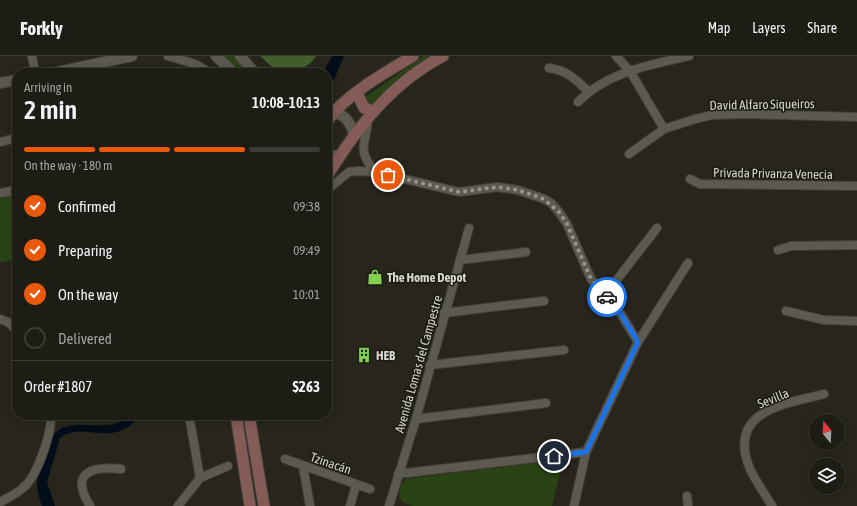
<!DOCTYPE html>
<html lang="en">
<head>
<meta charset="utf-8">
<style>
	body { margin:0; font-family:"Asap Condensed",sans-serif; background:#25251e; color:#f1f3f6; height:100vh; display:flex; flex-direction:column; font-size:15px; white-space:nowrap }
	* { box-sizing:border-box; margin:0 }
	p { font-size:13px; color:#a0a1a0 }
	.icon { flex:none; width:22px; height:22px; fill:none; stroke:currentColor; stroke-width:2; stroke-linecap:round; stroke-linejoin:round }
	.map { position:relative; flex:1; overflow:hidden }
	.details { position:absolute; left:12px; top:12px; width:320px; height:352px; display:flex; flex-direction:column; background:#1d1c15; border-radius:16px; box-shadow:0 2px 10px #0003,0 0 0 1px #3b3a34 }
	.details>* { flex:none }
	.needle { width:26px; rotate:342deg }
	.buttons { position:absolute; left:809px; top:358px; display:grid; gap:8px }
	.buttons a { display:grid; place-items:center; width:36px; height:36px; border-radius:50%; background:#1d1c15; box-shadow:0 2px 10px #0003,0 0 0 1px #3b3a34; font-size:20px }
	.pin { position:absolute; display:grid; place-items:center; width:34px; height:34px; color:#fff; margin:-17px; border:2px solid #fff; border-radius:50%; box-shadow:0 1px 4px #0007 }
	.courier { position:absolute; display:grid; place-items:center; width:40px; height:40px; margin:-20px; border:3px solid #1a73e8; border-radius:50%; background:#fff; color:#222; box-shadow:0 1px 5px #0007 }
	.summary em { font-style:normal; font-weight:600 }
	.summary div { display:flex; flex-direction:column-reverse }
	.summary { display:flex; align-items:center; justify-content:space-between; height:68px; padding:0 12px }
	h1 { font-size:26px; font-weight:600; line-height:30px }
	.bar { display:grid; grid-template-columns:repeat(4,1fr); gap:6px 4px; align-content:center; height:48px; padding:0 12px }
	.bar i { height:5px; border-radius:3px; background:#3b3a34 }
	.bar .current { background:#ea580c }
	.bar p { grid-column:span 4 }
	.line { display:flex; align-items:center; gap:10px; padding:0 12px; border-top:1px solid #3b3a34 }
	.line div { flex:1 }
	ol { padding:0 12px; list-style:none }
	li { display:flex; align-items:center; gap:12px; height:44px }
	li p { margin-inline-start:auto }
	li .icon { padding:4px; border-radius:50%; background:#ea580c; color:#fff; stroke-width:4 }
	li:last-child { color:#a0a1a0 }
	li i { width:22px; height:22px; border:2px solid #3b3a34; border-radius:50% }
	header { display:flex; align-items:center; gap:24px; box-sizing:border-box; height:56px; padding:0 20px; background:#1d1c15; border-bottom:1px solid #3b3a34 }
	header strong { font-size:19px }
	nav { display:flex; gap:22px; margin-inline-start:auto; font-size:14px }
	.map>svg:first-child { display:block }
</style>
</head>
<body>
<header>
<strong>Forkly</strong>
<nav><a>Map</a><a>Layers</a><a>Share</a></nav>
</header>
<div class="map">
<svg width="857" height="450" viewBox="0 0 857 450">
	<rect width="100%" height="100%" fill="#27251c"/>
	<g fill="#294315">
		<path d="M222,0h13l12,17h-1z"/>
		<path d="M423,0h8l-30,20 -31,30 -6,-8z"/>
		<path d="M17,137v67l-17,2v-66z"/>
		<path d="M563,404l-11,46h-139l-11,-4c-5,-9 -3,-15 3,-23z"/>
	</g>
	<path fill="#415f2b" d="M260,0h56c-8,13 -23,17 -37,17z"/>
	<g fill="#010e1a">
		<path d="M332,0h12l-17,40v-23h-4z"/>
		<path d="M128,359h12c-27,36 -55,4 -80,23l-13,44 8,24h-13c-8,-22 -5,-26 2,-47 3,-7 5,-19 10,-25 16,-20 59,3 74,-19z"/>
	</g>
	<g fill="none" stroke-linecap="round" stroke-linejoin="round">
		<defs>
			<g id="minor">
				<path d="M32,0l3,17"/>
				<path d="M168,0l27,8 16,9"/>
				<path d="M616,0l14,15 34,58"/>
				<path d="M549,12c18,2 27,12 39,23"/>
				<path d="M578,46c29,-30 72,-37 111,-46"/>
				<path d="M368,61c-1,28 -13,30 7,55"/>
				<path d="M0,86l17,-4"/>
				<path d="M629,98l35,-25 31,-10 17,-4 32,-1 113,3"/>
				<path d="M690,123l10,5 157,2"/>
				<path d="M327,134l22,-18 10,-1 16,1 84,20 38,-5 21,3 26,9 7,4 8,9 8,12 24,55 28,32 19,31 -52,110 -12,54"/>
				<path d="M0,137l17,-3"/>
				<path d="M778,194l13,-4 66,-1"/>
				<path d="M460,204l66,-8"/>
				<path d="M605,239l52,-67"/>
				<path d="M786,255l38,9 33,1"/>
				<path d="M444,257l100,-12"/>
				<path d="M0,263l8,3 9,9"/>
				<path d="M638,286l50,-79"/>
				<path d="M430,309l134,-15"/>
				<path d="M189,359l11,63"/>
				<path d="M416,363l130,-16"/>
				<path d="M285,403l85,30"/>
				<path d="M303,410l7,40"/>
				<path d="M398,418l188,-22"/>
				<path d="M687,440l1,10"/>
				<path d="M0,446c9,-5 19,-9 26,-17 12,-12 26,-53 25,-70"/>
				<path d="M90,450c-21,-34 2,-40 31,-37"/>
				<path d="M178,450l22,-28 28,-12"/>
				<path d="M350,450l6,-21"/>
				<path d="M389,450l27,-87 53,-191"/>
				<path d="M772,450c-7,-12 -16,-24 -22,-37 -24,-58 34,-65 74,-75"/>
			</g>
			<g id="tertiary">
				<path d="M216,0l18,17"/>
				<path d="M240,0l15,17"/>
				<path d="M53,17l79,-17"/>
				<path d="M0,27l17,-3"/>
				<path d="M327,56c16,0 23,8 27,23"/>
				<path d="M327,99l12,1"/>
			</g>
			<g id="secondary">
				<path d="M357,37l7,15 9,3"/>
				<path d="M327,65c18,-26 59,-49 86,-65"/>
				<path d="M327,120c30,-48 64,-93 116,-120"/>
				<path d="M236,359l14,91"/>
				<path d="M249,359l15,91"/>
			</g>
		</defs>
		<use href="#minor" stroke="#43413a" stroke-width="10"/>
		<use href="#tertiary" stroke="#43413a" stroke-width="12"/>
		<use href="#secondary" stroke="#43413a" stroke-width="13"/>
		<use href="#minor" stroke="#5c5a4f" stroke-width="8"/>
		<use href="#tertiary" stroke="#5c5a4f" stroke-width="10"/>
		<use href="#secondary" stroke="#845b56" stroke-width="11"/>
	</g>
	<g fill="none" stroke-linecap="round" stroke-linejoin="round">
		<path stroke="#97968f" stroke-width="4" stroke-dasharray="0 7.2" d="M388,119l71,17 38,-5 21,3 26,9 15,13 8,12 24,55 16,18"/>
		<path stroke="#1a73e8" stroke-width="5" d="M554,400l32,-4 52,-110 -19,-31 -12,-14"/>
	</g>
	<defs>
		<symbol id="shop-bare" viewBox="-9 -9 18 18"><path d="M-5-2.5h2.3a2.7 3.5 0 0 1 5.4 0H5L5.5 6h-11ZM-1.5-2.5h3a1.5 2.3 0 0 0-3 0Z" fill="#82d04f" stroke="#1d1c12" stroke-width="2.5" paint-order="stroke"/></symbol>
		<symbol id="building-bare" viewBox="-9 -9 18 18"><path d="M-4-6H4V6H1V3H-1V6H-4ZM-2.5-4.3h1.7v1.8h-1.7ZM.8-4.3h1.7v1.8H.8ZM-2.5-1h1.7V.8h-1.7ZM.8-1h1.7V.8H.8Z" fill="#82d04f" stroke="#1d1c12" stroke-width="2.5" paint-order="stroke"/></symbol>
	</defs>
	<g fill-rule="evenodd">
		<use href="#shop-bare" x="364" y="210" width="22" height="22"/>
		<use href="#building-bare" x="353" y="288" width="22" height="22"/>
	</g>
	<g text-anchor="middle" stroke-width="3" stroke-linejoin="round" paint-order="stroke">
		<g font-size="13" fill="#d4d3cd" stroke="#1d1c12">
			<text transform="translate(762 48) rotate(-1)" y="5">David Alfaro Siqueiros</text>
			<text transform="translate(773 117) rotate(1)" y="5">Privada Privanza Venecia</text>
			<text transform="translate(418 308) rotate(-74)" y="5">Avenida Lomas del Campestre</text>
			<text transform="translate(773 342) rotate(-22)" y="5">Sevilla</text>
			<text transform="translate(331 407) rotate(19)" y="5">Tzinacán</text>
		</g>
		<g font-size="13" font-weight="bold" fill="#d4d3cd" stroke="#1d1c12" text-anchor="start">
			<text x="387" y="226">The Home Depot</text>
			<text x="376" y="304">HEB</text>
		</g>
	</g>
</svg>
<div class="buttons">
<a><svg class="needle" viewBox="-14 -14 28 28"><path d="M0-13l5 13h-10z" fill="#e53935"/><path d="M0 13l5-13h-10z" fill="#a0a1a0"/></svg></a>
<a><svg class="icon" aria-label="layers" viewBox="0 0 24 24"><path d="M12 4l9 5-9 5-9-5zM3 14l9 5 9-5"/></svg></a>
</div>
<div class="pin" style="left:388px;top:119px;background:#ea580c"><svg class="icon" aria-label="bag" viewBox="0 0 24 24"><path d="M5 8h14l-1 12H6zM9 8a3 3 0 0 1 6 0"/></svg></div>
<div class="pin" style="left:554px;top:400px;background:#1f2937"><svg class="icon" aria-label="home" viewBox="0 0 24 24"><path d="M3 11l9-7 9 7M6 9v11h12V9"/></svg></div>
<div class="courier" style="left:607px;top:241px"><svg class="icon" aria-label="car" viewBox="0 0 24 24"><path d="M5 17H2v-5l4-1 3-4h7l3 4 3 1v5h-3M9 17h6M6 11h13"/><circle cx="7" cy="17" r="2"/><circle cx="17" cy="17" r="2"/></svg></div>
<section class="details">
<div class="summary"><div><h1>2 min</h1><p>Arriving in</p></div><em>10:08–10:13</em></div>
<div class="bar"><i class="current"></i><i class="current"></i><i class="current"></i><i></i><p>On the way · 180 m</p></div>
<ol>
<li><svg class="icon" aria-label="check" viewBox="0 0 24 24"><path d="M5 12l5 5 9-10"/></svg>Confirmed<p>09:38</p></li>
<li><svg class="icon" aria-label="check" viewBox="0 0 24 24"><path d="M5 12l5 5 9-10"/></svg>Preparing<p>09:49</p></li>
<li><svg class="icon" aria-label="check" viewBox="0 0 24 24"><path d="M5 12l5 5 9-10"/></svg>On the way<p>10:01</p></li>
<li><i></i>Delivered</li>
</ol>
<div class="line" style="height:52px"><div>Order #1807</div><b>$263</b></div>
</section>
</div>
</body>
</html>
